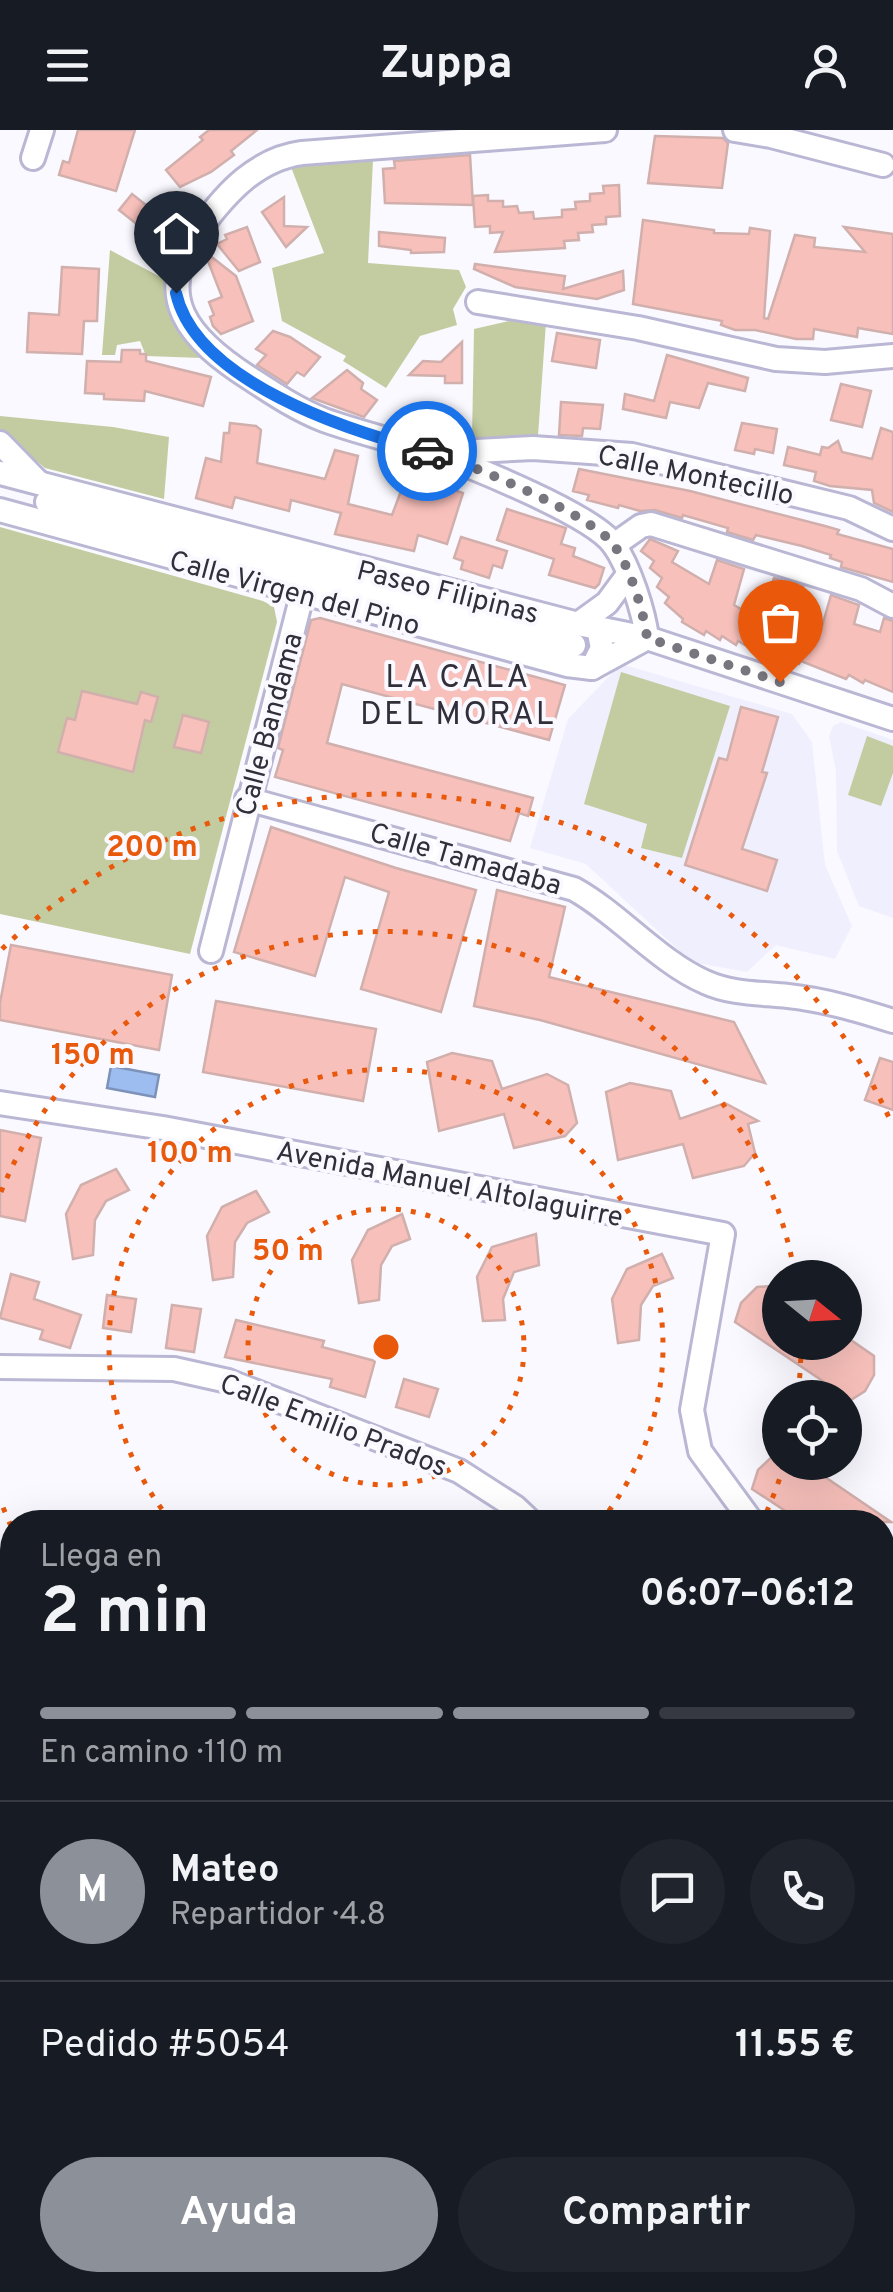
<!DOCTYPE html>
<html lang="es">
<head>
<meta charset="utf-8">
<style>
	body { margin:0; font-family:Overpass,sans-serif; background:#20242c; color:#f1f3f6; height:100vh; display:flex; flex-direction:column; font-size:38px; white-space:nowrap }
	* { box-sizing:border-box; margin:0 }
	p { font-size:32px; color:#9ea1a6 }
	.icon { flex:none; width:55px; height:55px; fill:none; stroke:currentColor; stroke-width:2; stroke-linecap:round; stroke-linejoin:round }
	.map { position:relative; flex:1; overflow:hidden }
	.panel { position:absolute; left:0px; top:1380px; width:895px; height:782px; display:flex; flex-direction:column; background:#171b24; border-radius:40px 40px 0 0; box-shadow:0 10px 40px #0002 }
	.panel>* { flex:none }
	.needle { width:65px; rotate:108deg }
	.fabs { position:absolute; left:762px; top:1130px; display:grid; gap:20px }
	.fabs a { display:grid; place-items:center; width:100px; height:100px; border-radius:50%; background:#171b24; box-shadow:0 10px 40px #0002; font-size:50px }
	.pin { position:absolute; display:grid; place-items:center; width:85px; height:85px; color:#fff; margin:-102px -42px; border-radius:50% 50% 50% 0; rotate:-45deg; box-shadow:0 0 10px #0007 }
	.pin .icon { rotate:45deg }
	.courier { position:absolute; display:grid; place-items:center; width:100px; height:100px; margin:-50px; border:8px solid #1a73e8; border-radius:50%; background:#fff; color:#222; box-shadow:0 2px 12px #0007 }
	.headline em { font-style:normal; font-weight:700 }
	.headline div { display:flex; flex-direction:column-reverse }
	.headline { display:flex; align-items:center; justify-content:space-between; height:170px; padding:0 40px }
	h1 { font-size:65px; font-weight:700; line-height:75px }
	.bar { display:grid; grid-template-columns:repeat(4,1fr); gap:15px 10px; align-content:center; height:120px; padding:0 40px }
	.bar i { height:12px; border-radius:8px; background:#363941 }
	.bar .selected { background:#8c9099 }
	.bar p { grid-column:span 4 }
	.line { display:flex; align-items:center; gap:25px; padding:0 40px; border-top:2px solid #363941 }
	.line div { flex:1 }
	.round { display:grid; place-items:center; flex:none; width:105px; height:105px; border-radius:52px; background:#20242c }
	.primary-button { display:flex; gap:20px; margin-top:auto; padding:20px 40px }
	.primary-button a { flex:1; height:115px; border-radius:60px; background:#8c9099; color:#fff; font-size:40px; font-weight:700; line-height:115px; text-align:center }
	.primary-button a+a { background:#20242c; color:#f1f3f6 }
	header { display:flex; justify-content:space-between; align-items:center; height:130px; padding:0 40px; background:#171b24; font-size:45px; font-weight:700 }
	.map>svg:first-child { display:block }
</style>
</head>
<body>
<header><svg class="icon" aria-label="menu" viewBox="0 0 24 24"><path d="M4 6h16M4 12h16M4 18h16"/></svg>Zuppa<svg class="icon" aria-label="person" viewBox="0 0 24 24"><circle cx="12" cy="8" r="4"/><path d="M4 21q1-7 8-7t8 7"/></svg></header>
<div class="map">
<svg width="893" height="2162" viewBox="0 0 893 2162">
	<rect width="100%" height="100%" fill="#faf9ff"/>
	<g fill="#f0effe">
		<path d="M621,534l171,50 20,28 13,123 27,61 -17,33 -59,-14 -29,27 -56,-10 -105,-98 -56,-16 38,-129z"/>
		<path d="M841,592l52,18v178l-34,-12 -22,-55 -1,-80 -7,-35 4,-10z"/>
	</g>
	<g fill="#c3cca0">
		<path d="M373,30l-5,103 91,7 7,17 -13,22 4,16 -37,11 -34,52 -43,-27 3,-5 -64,-35 -10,-53 52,-15 -33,-86z"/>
		<path d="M110,120l56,30c-2,32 14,57 36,78l-56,-2 -6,-15 -23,4 -2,10h-13z"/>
		<path d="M509,191l37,1 -8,114 -66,2 2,-109z"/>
		<path d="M0,286l113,11 56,10 -5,62 -119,-31 -45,-38z"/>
		<path d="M0,397l263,74 11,6 3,15 -87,332 -190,-40z"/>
		<path d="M621,542l109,34 -48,152 -41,-10 6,-24 -63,-20z"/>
		<path d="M867,606l26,10v27l-12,33 -33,-11z"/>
	</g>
	<path fill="#9dbcf0" stroke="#7c92b9" stroke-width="2.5" d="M111,936l48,9 -4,22 -48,-9z"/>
	<g fill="#f8c0bb" stroke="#d1afac" stroke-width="2.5">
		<path d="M78,0h57l-19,61 -57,-16 4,-14 6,2z"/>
		<path d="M209,0h48l-26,21 3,4 -23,17 -31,15 -14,-17 37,-30 -3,-3z"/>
		<path d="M655,6l68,2 5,5 -6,45 -74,-5z"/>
		<path d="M470,25l3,50 -88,-2 -2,-34 12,-1 -1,-7z"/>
		<path d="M619,55l1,31 -14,1v7l-14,1 1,7 -15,1 1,7 -15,1 1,7 -70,4 8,-20 -13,1v-7l-15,1 -2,-31 15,-1v6h15v6l14,-1 2,7 14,-1 1,7 28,-2v-7l14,-1 -1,-7 15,-1v-7l14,-1 -1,-7z"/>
		<path d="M132,64l43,34 -13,16 -43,-34z"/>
		<path d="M284,67v29l23,1 -21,20 -24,-35z"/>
		<path d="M643,90l71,10v3l35,1 1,-6 20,3 -6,87 4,1 27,-84 20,3 -1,9 51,5 -21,-25 49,7v100l-35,-6 -1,9 -43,-8 -1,10h-17l-41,-9h-20l-14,-5 1,-4 -89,-17z"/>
		<path d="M247,97l13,35 -21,9 -22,-27 10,-5 -2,-4z"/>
		<path d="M379,102l66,6 -1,14 -33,1v-3l-32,-4z"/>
		<path d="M204,121l32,25 17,45 -32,13 -8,-8 -3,-9 4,-2 -5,-13 13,-5z"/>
		<path d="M475,134l90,12 -2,13 60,-18 1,19 -27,9 -82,-12 -41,-18z"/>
		<path d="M62,137l37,2 -2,52h-13l-2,33 -55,-2 2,-39 30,2z"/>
		<path d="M273,201l17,6 30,20 -16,19 -7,-4 -10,12 -30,-19 9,-10 -10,-6z"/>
		<path d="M557,203l43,7 -4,28 -44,-7z"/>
		<path d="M462,212v41h-17v-7l-36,-1 14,-14 18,1z"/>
		<path d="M122,220h18v4h6v7l65,16 -8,29 -58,-15 -1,10 -40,-2v-5l-19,-1 2,-32 34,1z"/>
		<path d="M667,225l81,23 -3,13 -37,-8 -9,25 -29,-6 -4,16 -43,-9 2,-15 29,7z"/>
		<path d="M347,240l16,13 -2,6 16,11 -13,17 -52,-19z"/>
		<path d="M841,254l30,7 -9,36 -31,-7z"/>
		<path d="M561,272l42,3 -3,24 -17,-1 -1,8 -23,-1z"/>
		<path d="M230,293l26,3 5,4 -4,33 68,16 10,-29 23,6 -10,48 44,11 18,-48 37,14 -2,6 18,6 -16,51 -29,-9 -4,16 -79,-17 6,-21 -50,-13 -2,11 -54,-14 -3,11 -36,-10 10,-40 15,4 3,-29h5z"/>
		<path d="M742,293l35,6 -4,24 -18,-4 -1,5 -19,-4z"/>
		<path d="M881,298l12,4v80l-19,-9 -2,-13 -42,-4 -16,-5 2,-9 -32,-7 4,-18 32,8 2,-8 6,1 10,-7 4,11 30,7z"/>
		<path d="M579,339l111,22 135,35 14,4 -2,4 56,15v33l-52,-15 1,-5 -12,-4 1,-3 -29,-9 -46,-11 -3,5 -26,-8 1,-4 -45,-13 -1,3 -27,-8 -15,1 -21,-6 -1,3 -31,-8 2,-5 -16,-4z"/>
		<path d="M507,379l59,19 -5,16 14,4 -2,8 31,12 -5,16 -4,4 -46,-13 5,-16 -57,-19z"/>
		<path d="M461,407l46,14 -5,17 -9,-3 -4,13 -28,-9 2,-8 -9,-3z"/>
		<path d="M650,409l28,12 -6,11 37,22 8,-24 27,9 -10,36 26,15 14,-42 29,9 -11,38 26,15 13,-45 28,10 -5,19 26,8 4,-14 9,3v71l-28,-12 -2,3 -14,-8 -3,4 -45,-18 -2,3 -29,-13 -2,4 -14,-8 -2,2 -14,-8 -2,4 -14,-9 -2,4 -14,-9 -2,4 -22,-13 1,-3 -18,-16 4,-6 -12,-10 5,-9 -12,-10 4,-7 -13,-10z"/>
		<path d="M320,488l245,67 -16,55 -207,-56 -15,59 206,55 -5,18 -9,-3 -9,28 -235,-64 8,-27 -5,-2 33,-128z"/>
		<path d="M82,561l55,13 4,-12 17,5 -7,25 -6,-2 -12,52 -75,-20 9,-34 8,2z"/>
		<path d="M741,577l37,10 -16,55 5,1 -25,76 35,11 -10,31 -82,-26 34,-107 8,2z"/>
		<path d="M183,585l26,7 -8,31 -27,-6z"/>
		<path d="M271,697l125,41 80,22 -35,122 -80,-23 28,-97 -44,-15 -30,99 -81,-24z"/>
		<path d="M497,760l68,17 -16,70 185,45 31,61 -225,-63 -66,-14z"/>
		<path d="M11,815l161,30 -13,75 -159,-30v-17z"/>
		<path d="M216,871l160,28 -13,72 -160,-29z"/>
		<path d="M452,923l40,8 10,28 45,-15 21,11 9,38 -12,13 -51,12 -10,-34 -65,17 -12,-69z"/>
		<path d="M880,928l13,4v48l-28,-10z"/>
		<path d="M630,953l41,8 9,28 45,-16 33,18 -10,3 7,29 -11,13 -51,12 -10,-34 -65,16 -12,-68z"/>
		<path d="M0,1000l41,8 -16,83 -25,-5z"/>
		<path d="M116,1039l13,21 -23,11 -11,19 -2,35 -20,4 -7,-45 15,-29z"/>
		<path d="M256,1061l13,21 -22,11 -12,19 -2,35 -20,3 -6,-44 15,-29z"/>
		<path d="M402,1084l8,25 -18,7 -11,19 -2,35 -20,3 -7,-43 16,-30z"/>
		<path d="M536,1104l3,31 -25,7 -11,27 2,21 -22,1 -6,-44 15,-30z"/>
		<path d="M662,1124l11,24 -20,8 -12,19 -2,35 -21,3 -6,-44 15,-30z"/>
		<path d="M11,1144l28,8 -5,17 47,16 -11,33 -30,-9 3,-9 -43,-12z"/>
		<path d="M771,1156l9,6v50h65v-6l29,20v19l-9,16 -14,9 -116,-78 6,-19 16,-16z"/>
		<path d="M107,1165l29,4 -5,33 -28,-4z"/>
		<path d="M172,1175l29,4 -7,43 -28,-4z"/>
		<path d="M236,1190l88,21 -2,6 53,14 -10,36 -35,-10 2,-8 -107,-22z"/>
		<path d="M404,1249l34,10 -9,28 -33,-10z"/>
		<path d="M780,1319v13h23l88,60h-89l-50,-33 6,-19z"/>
	</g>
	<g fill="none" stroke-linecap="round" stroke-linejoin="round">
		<defs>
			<g id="minor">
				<path d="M605,0l-303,23c-45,6 -75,39 -101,74 -52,70 -11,113 50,152 23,15 47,31 73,41 36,13 72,21 109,33 38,13 160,62 181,92 15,21 30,67 33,93"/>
				<path d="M735,0l36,6 112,29"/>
				<path d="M33,28l9,-28"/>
				<path d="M478,172l160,26 138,31 49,3 68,-6"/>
				<path d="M0,313l38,39"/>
				<path d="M438,323l95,-5 99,7 217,53 44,21"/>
				<path d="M0,343l578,151 69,14 246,81"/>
				<path d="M47,372l246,69"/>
				<path d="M0,380l567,155 25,3 10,-20 -4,-20"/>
				<path d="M614,415l27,-19 10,-2 210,65 32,17"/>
				<path d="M320,448l254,67"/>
				<path d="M578,494l29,-21 20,-27"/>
				<path d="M592,538l55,-30"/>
				<path d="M247,669l327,90c45,25 85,73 131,93 26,12 55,11 83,14 37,4 70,14 105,25"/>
				<path d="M211,821l101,-395"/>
				<path d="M0,973l163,25 560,106 -31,176 8,41 52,71"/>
				<path d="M0,1237l174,2 54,12 231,90 56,36 16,15"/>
				<path d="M0,1484l12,-1"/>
				<path d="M12,1619l-5,11 1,166 4,5"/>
				<path d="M882,1631l11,-14"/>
				<path d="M882,1715l11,9"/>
				<path d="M0,1909l12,2"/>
				<path d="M882,1961l11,4"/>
				<path d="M0,2048l12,2"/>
				<path d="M273,2150l13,12"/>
				<path d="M466,2150l7,12"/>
				<path d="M852,2150l38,12"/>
			</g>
		</defs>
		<use href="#minor" stroke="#bab7d4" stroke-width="28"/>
		<use href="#minor" stroke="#fff" stroke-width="22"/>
	</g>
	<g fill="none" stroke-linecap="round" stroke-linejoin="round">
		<path stroke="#77767f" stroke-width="10" stroke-dasharray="0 18" d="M427,321c39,11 163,63 186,93 16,20 31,68 34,94l133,44"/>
		<path stroke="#1a73e8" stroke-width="12" d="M176,163c20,89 173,138 251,158"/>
	</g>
	<g fill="none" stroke="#e8590c" stroke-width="5" stroke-dasharray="5 10">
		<circle cx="386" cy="1217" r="138"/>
		<path d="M171 1391A277 277 0 1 1 601 1391"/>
		<path d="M784 1335A415 415 0 0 1 762 1392M11 1396A415 415 0 0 1 1 1372M1 1062A415 415 0 0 1 795 1145M801 1213A415 415 0 0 1 798 1264"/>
		<path d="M2 819A553 553 0 0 1 891 992"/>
	</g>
	<g text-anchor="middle" stroke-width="8" stroke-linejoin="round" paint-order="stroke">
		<g font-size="28" fill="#302f3a" stroke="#faf9ff">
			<text transform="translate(696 344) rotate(12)" y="10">Calle Montecillo</text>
			<text transform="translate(448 461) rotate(14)" y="10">Paseo Filipinas</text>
			<text transform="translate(295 462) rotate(15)" y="10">Calle Virgen del Pino</text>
			<text transform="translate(268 594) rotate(-75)" y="10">Calle Bandama</text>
			<text transform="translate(466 728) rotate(16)" y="10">Calle Tamadaba</text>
			<text transform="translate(450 1053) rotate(11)" y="10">Avenida Manuel Altolaguirre</text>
			<text transform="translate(334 1294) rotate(21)" y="10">Calle Emilio Prados</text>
		</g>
		<g font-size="32" letter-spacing="2.5" fill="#302f3a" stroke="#faf9ff">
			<text x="458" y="557">LA CALA<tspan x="458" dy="37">DEL MORAL</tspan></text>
		</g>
	</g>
	<circle cx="386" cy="1217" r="15" fill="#e8590c" stroke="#faf9ff" stroke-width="5"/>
	<g font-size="30" text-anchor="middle" font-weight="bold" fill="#e8590c" stroke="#faf9ff" stroke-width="8" stroke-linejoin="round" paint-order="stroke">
		<text x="152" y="726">200 m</text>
		<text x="93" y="934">150 m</text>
		<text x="190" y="1032">100 m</text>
		<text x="288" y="1130">50 m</text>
	</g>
</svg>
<div class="fabs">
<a><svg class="needle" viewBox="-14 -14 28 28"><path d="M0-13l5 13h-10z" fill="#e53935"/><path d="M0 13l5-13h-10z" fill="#9ea1a6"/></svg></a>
<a><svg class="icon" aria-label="locate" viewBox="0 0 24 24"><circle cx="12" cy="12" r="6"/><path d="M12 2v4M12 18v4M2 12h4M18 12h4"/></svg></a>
</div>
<div class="pin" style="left:780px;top:552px;background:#ea580c"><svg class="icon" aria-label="bag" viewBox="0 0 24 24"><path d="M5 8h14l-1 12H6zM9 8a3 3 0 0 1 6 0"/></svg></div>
<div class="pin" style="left:176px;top:163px;background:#1f2937"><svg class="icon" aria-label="home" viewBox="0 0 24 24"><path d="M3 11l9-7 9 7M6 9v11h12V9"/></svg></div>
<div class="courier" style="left:427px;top:321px"><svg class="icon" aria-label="car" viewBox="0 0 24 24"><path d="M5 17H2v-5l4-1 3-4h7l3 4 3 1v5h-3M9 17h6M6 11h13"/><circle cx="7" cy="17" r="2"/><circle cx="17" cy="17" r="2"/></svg></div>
<section class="panel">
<div class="headline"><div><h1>2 min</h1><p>Llega en</p></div><em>06:07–06:12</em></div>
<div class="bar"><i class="selected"></i><i class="selected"></i><i class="selected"></i><i></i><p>En camino · 110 m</p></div>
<div class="line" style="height:180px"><b class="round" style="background:#8c9099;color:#fff">M</b><div><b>Mateo</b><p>Repartidor · 4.8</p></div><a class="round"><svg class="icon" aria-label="chat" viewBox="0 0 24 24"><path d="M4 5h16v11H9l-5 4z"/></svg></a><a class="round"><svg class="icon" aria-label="phone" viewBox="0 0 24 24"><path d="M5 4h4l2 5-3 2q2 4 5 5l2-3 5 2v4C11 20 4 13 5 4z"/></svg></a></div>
<div class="line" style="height:130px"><div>Pedido #5054</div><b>11.55 €</b></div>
<div class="primary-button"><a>Ayuda</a><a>Compartir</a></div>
</section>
</div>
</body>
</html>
